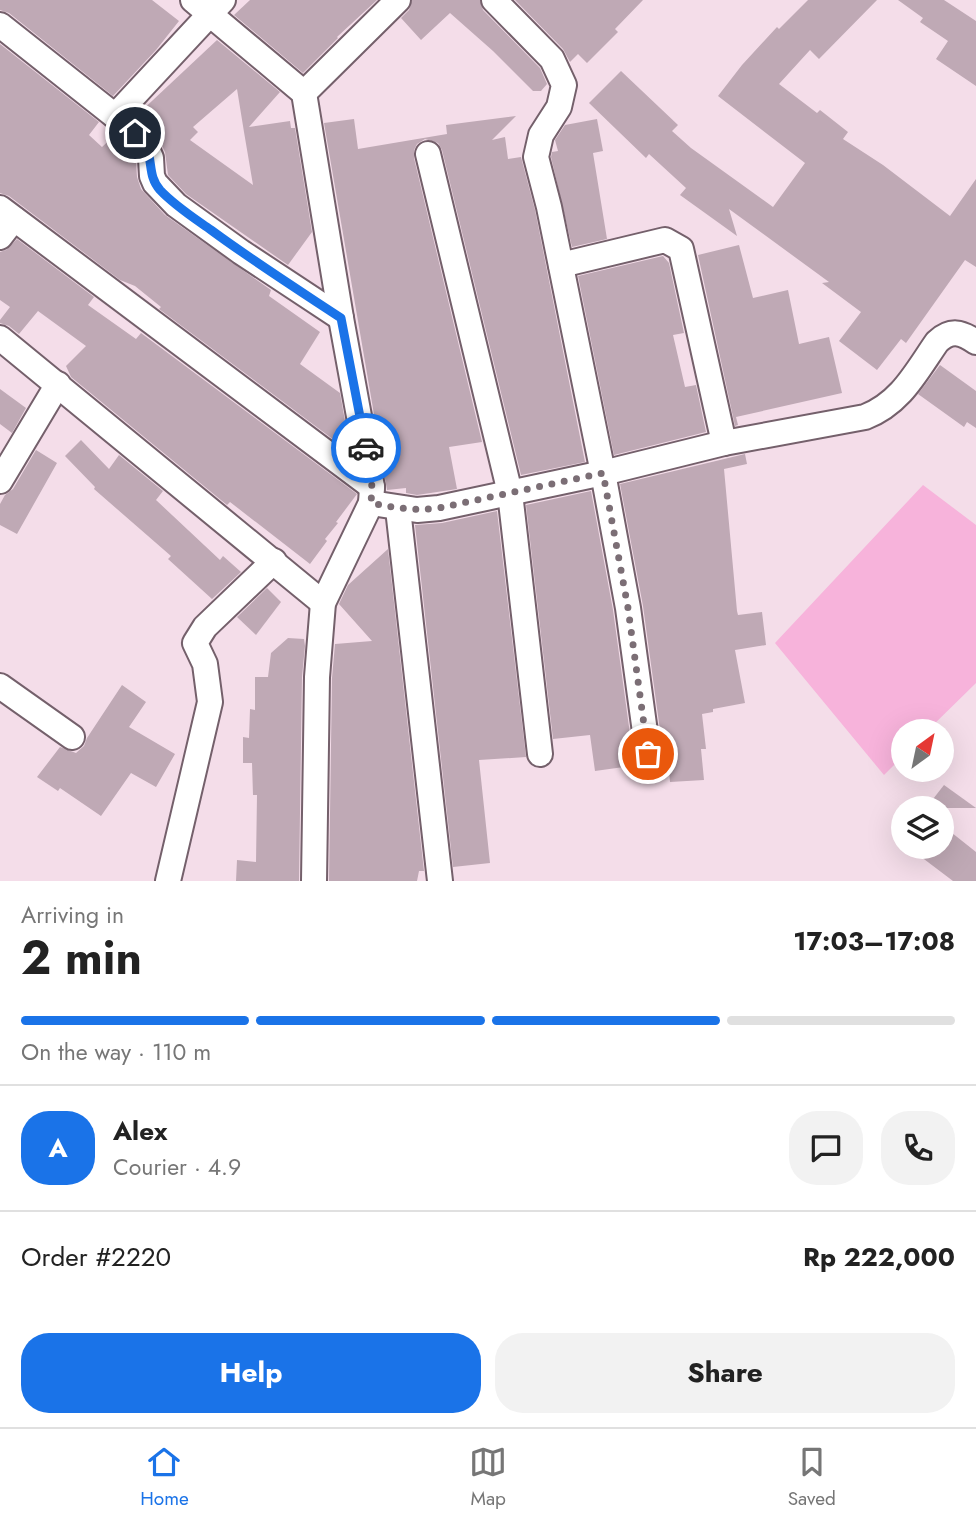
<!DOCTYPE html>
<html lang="en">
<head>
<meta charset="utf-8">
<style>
	body { margin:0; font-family:Jost,sans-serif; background:#f2f2f2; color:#222; height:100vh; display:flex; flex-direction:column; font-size:26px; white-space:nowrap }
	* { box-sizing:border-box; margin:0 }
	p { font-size:23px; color:#767676 }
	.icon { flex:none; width:38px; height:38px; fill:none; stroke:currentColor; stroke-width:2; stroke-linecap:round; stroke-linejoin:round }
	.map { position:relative; height:881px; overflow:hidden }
	.panel { display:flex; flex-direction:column; background:#fff; flex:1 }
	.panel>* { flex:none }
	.needle { width:46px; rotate:33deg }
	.controls { position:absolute; left:891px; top:719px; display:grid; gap:14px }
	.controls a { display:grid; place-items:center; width:63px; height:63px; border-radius:50%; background:#fff; box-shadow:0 7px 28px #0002; font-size:35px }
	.pin { position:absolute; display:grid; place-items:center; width:60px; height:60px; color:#fff; margin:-30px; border:4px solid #fff; border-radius:50%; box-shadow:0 2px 7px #0007 }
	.courier { position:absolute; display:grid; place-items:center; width:70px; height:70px; margin:-35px; border:5px solid #1a73e8; border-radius:50%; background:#fff; color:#222; box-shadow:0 2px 9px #0007 }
	.headline em { font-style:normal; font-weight:700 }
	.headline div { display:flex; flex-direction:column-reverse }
	.headline { display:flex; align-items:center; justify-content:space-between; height:119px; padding:0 21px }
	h1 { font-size:46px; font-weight:700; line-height:52px }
	.bar { display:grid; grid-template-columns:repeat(4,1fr); gap:10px 7px; align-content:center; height:84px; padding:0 21px }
	.bar i { height:9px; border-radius:5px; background:#e0e0e0 }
	.bar .current { background:#1a73e8 }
	.bar p { grid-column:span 4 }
	.line { display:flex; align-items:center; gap:18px; padding:0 21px; border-top:2px solid #e0e0e0 }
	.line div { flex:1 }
	.round { display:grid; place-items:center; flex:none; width:74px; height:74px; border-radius:28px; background:#f2f2f2 }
	.button { display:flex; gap:14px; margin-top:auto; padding:14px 21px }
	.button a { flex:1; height:80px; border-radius:28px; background:#1a73e8; color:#fff; font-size:28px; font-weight:700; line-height:80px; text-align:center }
	.button a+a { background:#f2f2f2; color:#222 }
	.tab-bar { display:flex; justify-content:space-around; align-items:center; height:98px; border-top:2px solid #e0e0e0; background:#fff; font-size:19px; color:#767676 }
	.tab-bar a { display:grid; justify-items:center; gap:4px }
	.tab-bar .current { color:#1a73e8 }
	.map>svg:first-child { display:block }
</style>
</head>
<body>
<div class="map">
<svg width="976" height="881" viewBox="0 0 976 881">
	<rect width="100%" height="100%" fill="#f4dde9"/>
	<path fill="#f7b3db" d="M923,485l53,40v158l-49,48 -24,1v24l-19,19 -109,-132z"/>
	<g fill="#bfa9b5" fill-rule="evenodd">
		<path d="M0,0h152l27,21 -23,29 -43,46 -104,-83 -9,-3z"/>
		<path d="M250,0h127l-40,37 1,1 -35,35 -69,-58z"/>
		<path d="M412,0h68l3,10 57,58 7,16 -6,7h-8l-40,-40 -43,-38 -29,27 -20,-22 8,-8z"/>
		<path d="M515,0h128l-28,29 3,3 -31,31 -9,-9 -8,8 -7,-13z"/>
		<path d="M808,0h69l-58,59 -9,-9 -31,34 38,29 3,-3 28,22 -5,7 40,26 67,51 26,-37v88l-11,-7 -59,83 -5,-4 -24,31 -38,-29 22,-29 -39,-29 7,-1 -100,-73 8,27 -57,-41 6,-7 -37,-34 -3,4 -57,-55 32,-32 57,54 -6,6 19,17 82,59 32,-44 -87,-67 24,-31 35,-38 2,2z"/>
		<path d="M898,0h46l32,21v65l-40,-27 12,-18 -28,-19 3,-4z"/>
		<path d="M217,40l63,52 -31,35 41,-6 1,7h4l17,104 -24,33 -102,-71 -18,-19 -3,-23 -9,-19 -19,-18zM237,89l7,43 9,53 -63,-45 8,-8 -5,-5z"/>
		<path d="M0,44l99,78 -10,13 13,12 13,-12 16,14 5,13 1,15 4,12 24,26 106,75 -2,6 51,36 -20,32 40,29 8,45 -6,8 -183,-137 2,-2 -26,-21 -15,-6 -111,-84 -9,-3z"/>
		<path d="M516,116l-24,24 13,-3 3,22 13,-2 14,53 50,252 -64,13 -79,-325 -4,-7 -13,-4 -8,5 -3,6v8l68,284 -33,5 8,42 -40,6 -11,-2v-5l-19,2 -63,-367 30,-4 4,30 89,-15 -1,-9z"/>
		<path d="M597,119l6,32 -10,2 14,86 -35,8 -21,-90 1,-5 6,-1 -3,-11 10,-15z"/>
		<path d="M17,239l77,58 -6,8 48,34 5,-6 216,161 -21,28 2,1 -13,16 2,2 -17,23 -80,-62 -3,3 -156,-128 -5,-11 20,-20 -48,-35 -19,23 -10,-8 -9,-3v-3l10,-13 -10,-7v-48l6,-2z"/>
		<path d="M739,245l14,53 35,-8 11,54 30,-7 13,56 -106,24 2,8 -3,1 -37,-171z"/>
		<path d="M663,256l6,7 15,70 -11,2 12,52 11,-2 10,47 -92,23 -36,-179z"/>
		<path d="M940,365l36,26v37l-9,-6 -3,5 -46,-33z"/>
		<path d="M0,389l26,19 -14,25 -12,-9z"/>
		<path d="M81,440l28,29 10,-14 44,36 -7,9 64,60 3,-4 18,16 -29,27 -44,-40 3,-3 -77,-67 1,-2 -30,-31z"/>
		<path d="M36,450l21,13 -40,71 -17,-9v-21l5,-9 8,-6z"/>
		<path d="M745,454l2,10 -23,5 13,142 1,4 24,-3 4,33 -31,5 10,53 -32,6v3l-11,2 4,35h-5l3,31 -34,2 -2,-21 -8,1 3,-10 -20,-146 -23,-122z"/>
		<path d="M591,491l22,119 20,146 5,9 -43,6 -5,-36 -37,4 -27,-234z"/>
		<path d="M497,511l29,246 -47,3 11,103 -37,4 -38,-342 27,-2z"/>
		<path d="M388,549l36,322h-5l-2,10h-88l3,-203 3,-34 37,-3 -33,-37 9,-19z"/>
		<path d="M267,588l14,14 -25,33 -19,-18z"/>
		<path d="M288,638l16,1 1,7 -3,31 -3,204h-63l1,-21 19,2 1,-67h-4l-1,-32h-9v-26l6,1 1,-29 5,1v-33h13l3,-24z"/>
		<path d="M122,685l24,17 -17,25 46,27 -19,33 -25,-14 -30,43 -41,-28 -2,3 -21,-14 23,-30 16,6 8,-7 3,-8z"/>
		<path d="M944,785l32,23h-50z"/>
		<path d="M942,825l34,27v29h-23l-45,-34h34z"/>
	</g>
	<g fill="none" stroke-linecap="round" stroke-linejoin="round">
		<defs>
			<g id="street">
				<path d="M193,0l111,93 37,225 31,169 -1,16 -48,100 -6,74 -3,204"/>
				<path d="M494,0l58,59 12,26 -5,22 -18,28 -5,22 13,50 54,266 25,135 20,146"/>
				<path d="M0,25l115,91 28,24 8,18 1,18 3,7 21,22 65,47 100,66"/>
				<path d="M304,93l94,-93"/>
				<path d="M115,116l108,-116"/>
				<path d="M428,154l82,339 30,261"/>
				<path d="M0,208l372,279"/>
				<path d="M0,237l14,-18"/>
				<path d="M561,265l104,-25 16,9 43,194"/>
				<path d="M0,338l323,265"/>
				<path d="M0,481l58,-97"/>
				<path d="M371,503l46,7 22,-2 164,-35 121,-30 141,-26c36,-14 51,-45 72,-75 14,-13 24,-10 39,0"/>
				<path d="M398,509l42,372"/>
				<path d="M0,686l72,51"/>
				<path d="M168,881l42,-179 -5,-38 -10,-21 10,-16 69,-66"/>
			</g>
		</defs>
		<use href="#street" stroke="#74606b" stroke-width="28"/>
		<use href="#street" stroke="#fff" stroke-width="24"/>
	</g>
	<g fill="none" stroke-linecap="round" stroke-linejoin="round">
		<path stroke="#7b6e75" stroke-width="7" stroke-dasharray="0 12.6" d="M366,448l6,39 -1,16c24,5 44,8 68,5l164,-35 25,135 20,146"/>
		<path stroke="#1a73e8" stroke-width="9" d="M135,133c23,20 9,39 25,57 15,16 34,28 51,40 42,31 86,59 130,88l25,130"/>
	</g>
</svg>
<div class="controls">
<a><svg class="needle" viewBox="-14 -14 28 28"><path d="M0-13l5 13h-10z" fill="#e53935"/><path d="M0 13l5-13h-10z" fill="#767676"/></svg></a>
<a><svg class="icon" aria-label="layers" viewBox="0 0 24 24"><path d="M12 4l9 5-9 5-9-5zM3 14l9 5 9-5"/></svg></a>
</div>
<div class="pin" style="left:648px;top:754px;background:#ea580c"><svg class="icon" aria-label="bag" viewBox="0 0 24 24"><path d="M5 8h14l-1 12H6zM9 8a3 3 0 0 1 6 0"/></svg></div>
<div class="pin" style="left:135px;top:133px;background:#1f2937"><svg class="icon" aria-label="home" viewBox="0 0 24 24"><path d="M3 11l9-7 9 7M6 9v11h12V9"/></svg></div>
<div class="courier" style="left:366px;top:448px"><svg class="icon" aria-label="car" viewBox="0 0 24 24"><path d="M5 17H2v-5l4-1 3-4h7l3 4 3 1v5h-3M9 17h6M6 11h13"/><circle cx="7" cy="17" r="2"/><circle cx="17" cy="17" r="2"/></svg></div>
</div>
<section class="panel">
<div class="headline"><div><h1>2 min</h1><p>Arriving in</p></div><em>17:03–17:08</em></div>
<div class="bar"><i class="current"></i><i class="current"></i><i class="current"></i><i></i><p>On the way · 110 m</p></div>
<div class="line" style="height:126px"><b class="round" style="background:#1a73e8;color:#fff">A</b><div><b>Alex</b><p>Courier · 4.9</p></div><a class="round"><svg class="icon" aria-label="chat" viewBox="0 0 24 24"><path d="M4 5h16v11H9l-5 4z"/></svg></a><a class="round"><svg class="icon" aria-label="phone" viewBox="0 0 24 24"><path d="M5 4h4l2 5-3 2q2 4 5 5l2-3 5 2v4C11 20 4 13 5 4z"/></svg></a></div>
<div class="line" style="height:91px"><div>Order #2220</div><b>Rp 222,000</b></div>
<div class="button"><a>Help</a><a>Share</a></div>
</section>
<nav class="tab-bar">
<a class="current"><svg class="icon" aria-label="home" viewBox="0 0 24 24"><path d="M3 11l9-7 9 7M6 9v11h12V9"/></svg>Home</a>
<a><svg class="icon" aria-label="map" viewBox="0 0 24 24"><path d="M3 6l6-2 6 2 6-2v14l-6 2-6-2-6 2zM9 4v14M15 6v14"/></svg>Map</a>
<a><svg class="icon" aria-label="saved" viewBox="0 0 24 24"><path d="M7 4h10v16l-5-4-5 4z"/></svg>Saved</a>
</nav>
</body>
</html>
